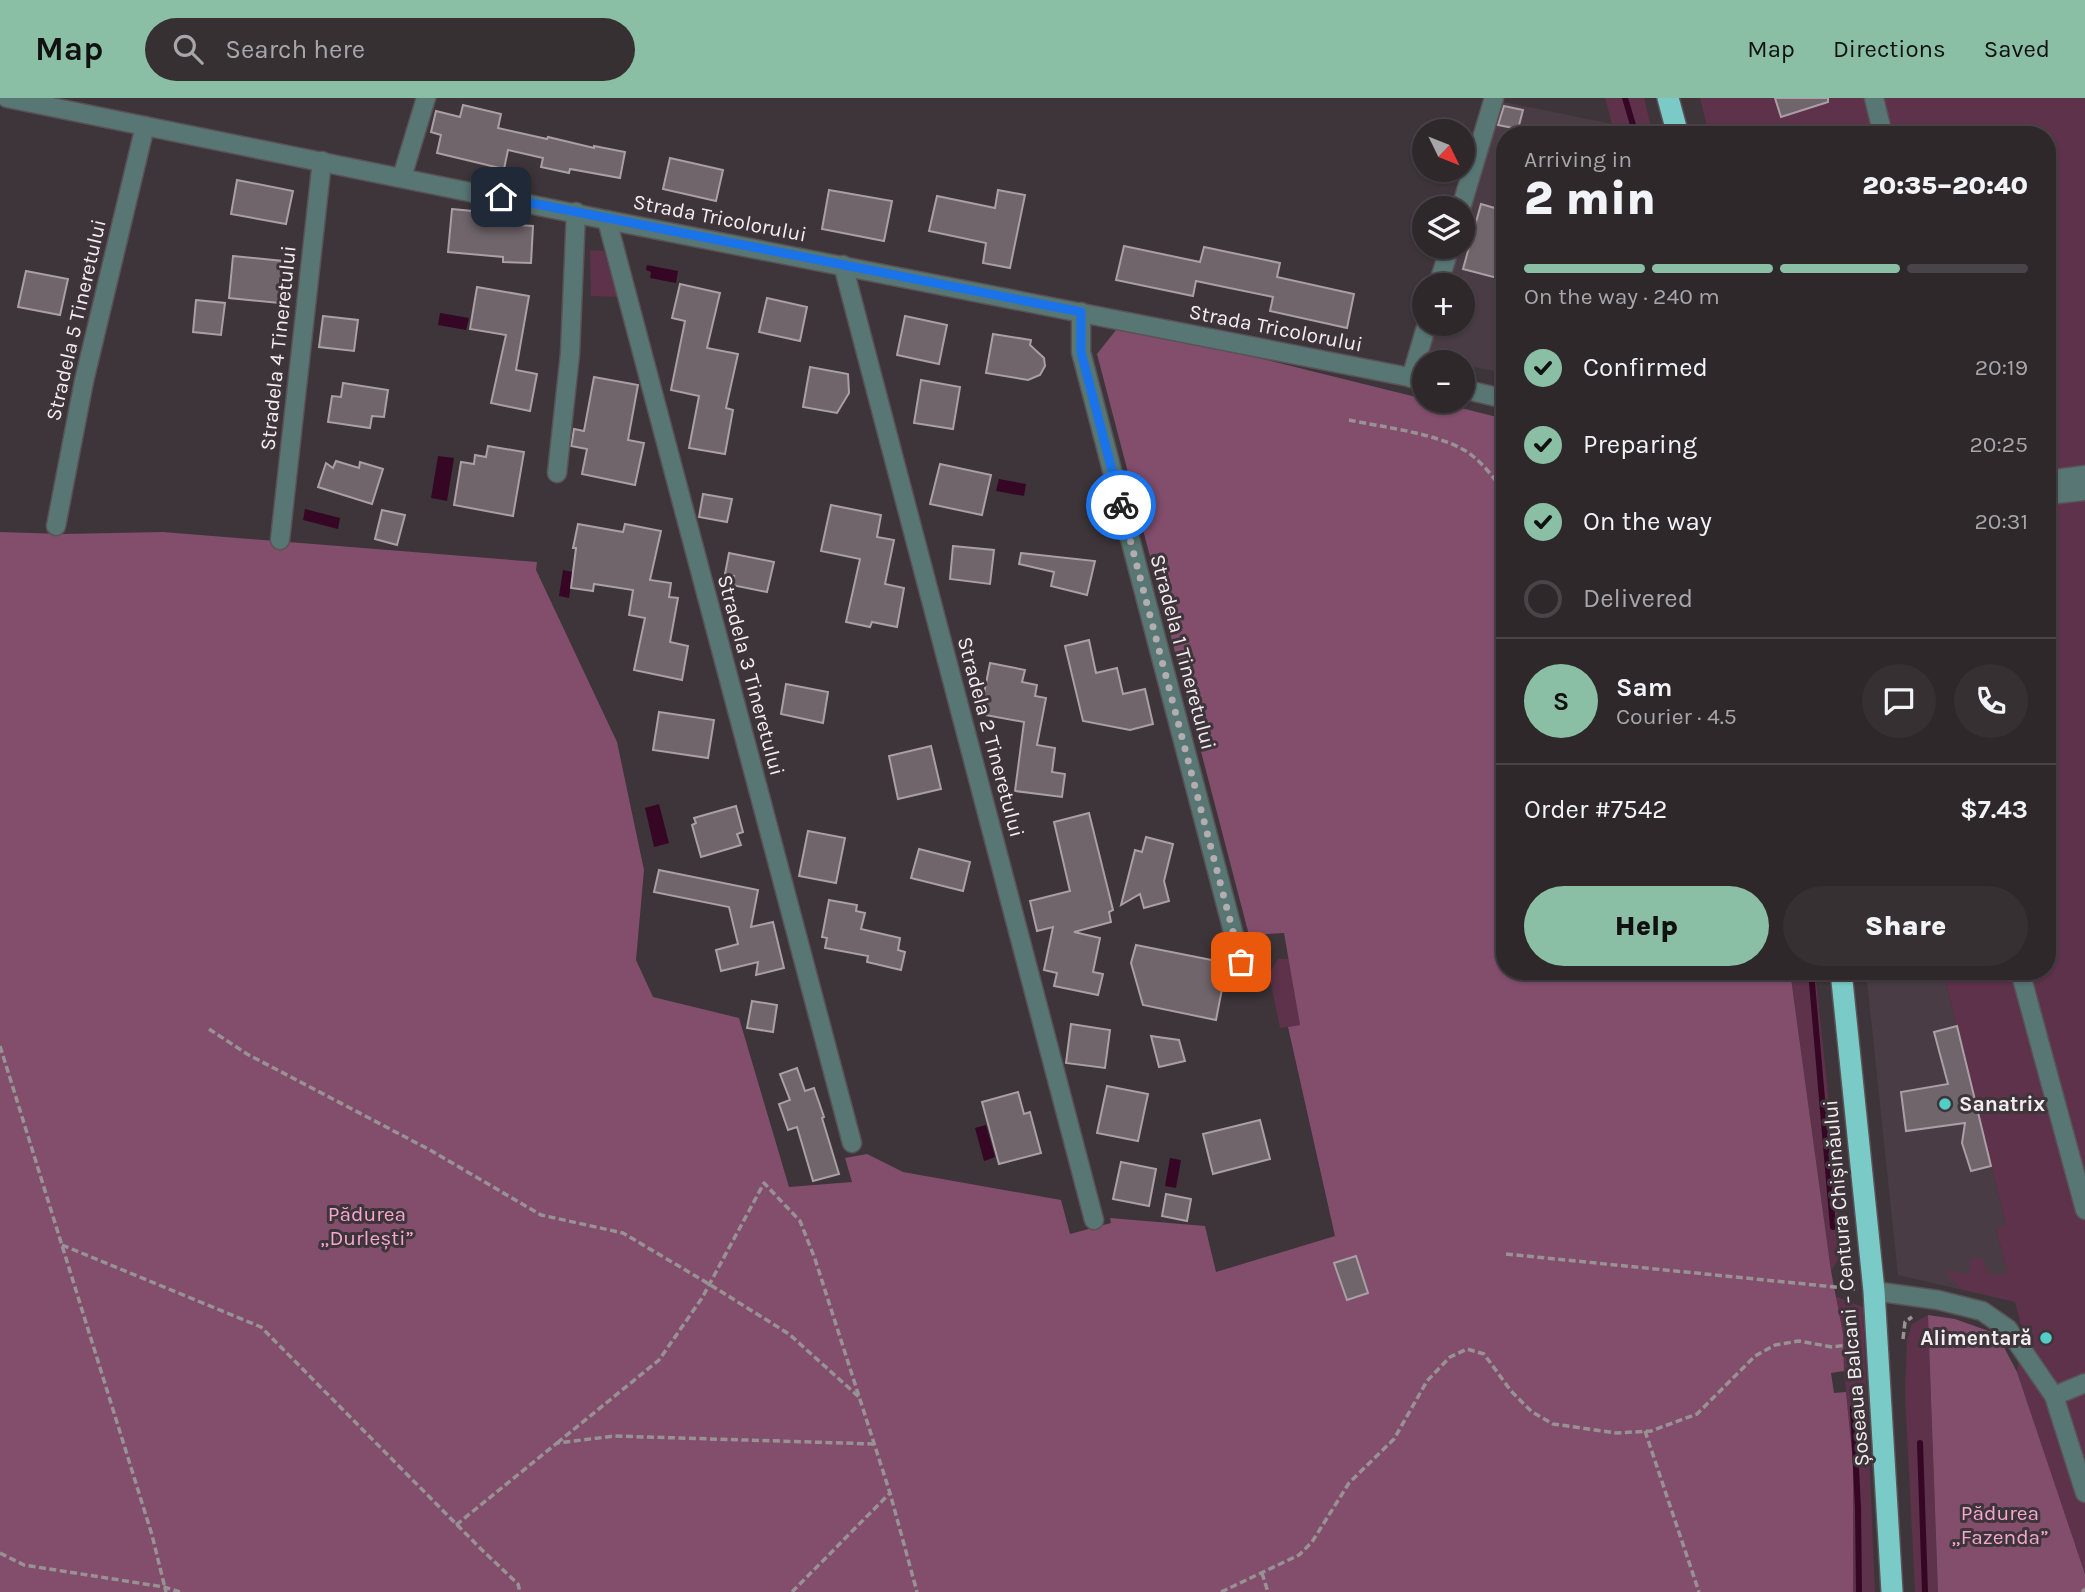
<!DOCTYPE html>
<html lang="en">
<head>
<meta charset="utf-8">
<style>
	body { margin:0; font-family:Karla,sans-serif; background:#363033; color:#f1f3f6; height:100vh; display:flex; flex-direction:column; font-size:26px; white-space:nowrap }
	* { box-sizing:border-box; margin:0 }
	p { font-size:23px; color:#a7a6a9 }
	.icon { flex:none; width:38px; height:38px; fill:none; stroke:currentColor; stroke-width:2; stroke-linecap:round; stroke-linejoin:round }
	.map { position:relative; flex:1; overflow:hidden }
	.side { position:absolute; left:1496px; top:28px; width:560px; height:854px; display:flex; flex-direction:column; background:#2e282b; border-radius:28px; box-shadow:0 2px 5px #0004,0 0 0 2px #494447 }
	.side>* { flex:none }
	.needle { width:46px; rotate:133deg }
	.tools { position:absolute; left:1412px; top:21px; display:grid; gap:14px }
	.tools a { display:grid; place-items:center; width:63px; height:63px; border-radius:50%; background:#2e282b; box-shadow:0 2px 5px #0004,0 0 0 2px #494447; font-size:35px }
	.pin { position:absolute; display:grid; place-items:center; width:60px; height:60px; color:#fff; margin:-30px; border-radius:14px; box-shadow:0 4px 10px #0006 }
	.courier { position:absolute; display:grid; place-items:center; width:70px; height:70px; margin:-35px; border:5px solid #1a73e8; border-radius:50%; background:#fff; color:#222; box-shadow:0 2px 9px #0007 }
	.head em { font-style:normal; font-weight:800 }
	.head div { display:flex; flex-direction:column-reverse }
	.head { display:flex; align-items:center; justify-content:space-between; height:119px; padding:0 28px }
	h1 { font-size:46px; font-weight:800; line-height:52px }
	.bar { display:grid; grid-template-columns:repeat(4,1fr); gap:10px 7px; align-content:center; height:84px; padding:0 28px }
	.bar i { height:9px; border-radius:5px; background:#494447 }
	.bar .active { background:#8abfa5 }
	.bar p { grid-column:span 4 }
	.line { display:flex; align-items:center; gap:18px; padding:0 28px; border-top:2px solid #494447 }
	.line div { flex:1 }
	.round { display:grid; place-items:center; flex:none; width:74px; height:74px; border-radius:37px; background:#363033 }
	ol { padding:0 28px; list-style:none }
	li { display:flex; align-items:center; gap:21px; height:77px }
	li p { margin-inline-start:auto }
	li .icon { padding:7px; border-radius:50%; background:#8abfa5; color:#111; stroke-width:4 }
	li:last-child { color:#a7a6a9 }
	li i { width:38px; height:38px; border:4px solid #494447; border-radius:50% }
	.button { display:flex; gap:14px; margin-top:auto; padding:14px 28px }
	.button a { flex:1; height:80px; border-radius:42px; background:#8abfa5; color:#111; font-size:28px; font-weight:800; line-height:80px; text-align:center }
	.button a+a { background:#363033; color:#f1f3f6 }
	header { display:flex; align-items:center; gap:42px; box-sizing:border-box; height:98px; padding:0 35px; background:#8abfa5; color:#111 }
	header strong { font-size:33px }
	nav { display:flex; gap:38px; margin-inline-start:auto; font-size:24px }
	.search { width:490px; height:63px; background:#363033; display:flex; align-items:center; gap:18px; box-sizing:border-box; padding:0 24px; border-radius:38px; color:#a7a6a9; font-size:26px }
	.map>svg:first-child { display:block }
</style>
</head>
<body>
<header>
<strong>Map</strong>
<div class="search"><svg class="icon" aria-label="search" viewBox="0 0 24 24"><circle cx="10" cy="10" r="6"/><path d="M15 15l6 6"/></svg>Search here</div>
<nav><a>Map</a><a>Directions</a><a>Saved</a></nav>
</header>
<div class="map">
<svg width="2085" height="1494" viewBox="0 0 2085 1494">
	<rect width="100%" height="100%" fill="#3d3539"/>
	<g fill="#4a3c44">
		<path d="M1499,3l113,23 3,11h-110v238l-42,-8v-3l-41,-6 11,-32h30v-39h-18l12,-38h6v-19z"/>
		<path d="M1866,873h77l63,254 -10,3 19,74 -117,-27z"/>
	</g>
	<g fill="#5d324a">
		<path d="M1605,0h39l9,37h-38z"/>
		<path d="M1700,0h385v1476l-68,-202 6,-39 -8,-31 -54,-13 -16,-18 25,3 1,-16 12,2 5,14 20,1 -12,-47 10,-3 -63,-254h105v-836h-339z"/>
		<path d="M590,152l14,1 13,46 -26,-1z"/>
		<path d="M1278,861h11l11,66 -20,3 -11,-54z"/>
		<path d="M1790,873h25l16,150 10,135 -10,15z"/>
		<path d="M1835,1198l28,11 12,285h-22v-130l-9,-91 -1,-37z"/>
		<path d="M1928,1217l10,277h-23l-10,-198 2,-54 5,-16z"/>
	</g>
	<g fill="#824e6c">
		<path d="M1116,232l103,18 205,51v2h9l72,18v552h285l41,300 12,63 1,37 -13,2 3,20 12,-1 7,70v130h-1853v-1060l63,2 100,-2 374,30 -1,8 81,172 27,128 -8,90 17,37 86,21 50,169 63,-5 -7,-24 22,-4 36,18 158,28 9,34 41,-11 -1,-5 95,8 11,46 119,-36 -47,-209 12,-2 -16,-92 -35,2 -152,-581z"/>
		<path d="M1928,1217l27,4 42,15 20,38 68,202v18h-147z"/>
	</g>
	<g fill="#350725">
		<path d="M647,167l31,6 -2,12 -26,-5 1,-6 -5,-2z"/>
		<path d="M440,215l29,5 -3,12 -28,-5z"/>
		<path d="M438,358l16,2 -7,43 -16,-3z"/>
		<path d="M999,381l27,5 -2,12 -28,-5z"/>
		<path d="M305,411l35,9 -2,11 -35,-9z"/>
		<path d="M563,472l10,2 -4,26 -10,-2z"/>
		<path d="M659,706l10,39 -15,4 -9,-39z"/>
		<path d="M986,1027l9,32 -11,4 -9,-33z"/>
		<path d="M1170,1060l11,2 -5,28 -11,-2z"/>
	</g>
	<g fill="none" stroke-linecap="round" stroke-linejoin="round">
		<g stroke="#350725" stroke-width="6">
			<path d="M1625,0l11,37"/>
			<path d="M1811,873l22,256"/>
			<path d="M1853,1310l5,100 1,84"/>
			<path d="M1920,1345l5,149"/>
		</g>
	</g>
	<g fill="#6f656a" stroke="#aa9fa4" stroke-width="2">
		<path d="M1775,0h53v4l-47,15z"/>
		<path d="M463,7l38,9 -3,14 49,11 1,-2 46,11v-2l31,6 -5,26 -50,-9 -1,4 -28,-6 2,-9 -35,-8 -4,19 -67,-16 4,-18 -10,-3 5,-21 24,6z"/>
		<path d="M1504,8l19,4 -5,19 -20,-4z"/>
		<path d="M670,60l53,12 -7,31 -53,-12z"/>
		<path d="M237,82l56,11 -7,33 -55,-10z"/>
		<path d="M829,92l63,11 -8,40 -62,-12z"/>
		<path d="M998,92l27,5 -15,73 -27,-5 3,-20 -57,-12 8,-35 58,12z"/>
		<path d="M1481,106l24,7v69l-42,-11z"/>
		<path d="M452,111l31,3 -2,11 52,3 -2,37 -28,-1v-5l-55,-5z"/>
		<path d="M1124,148l76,16 4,-15 76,16 -3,14 77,17 -7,34 -77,-17 3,-14 -58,-12 -19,-4 -3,15 -77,-16z"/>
		<path d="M233,158l50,5 -4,42 -50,-5z"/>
		<path d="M26,173l42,8 -8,36 -42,-8z"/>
		<path d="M680,186l40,9 -13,55 31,6 -12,54 7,2 -8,44 -36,-6 10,-52 -28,-6 14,-69 -13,-3z"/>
		<path d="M477,189l52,9 -13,74 21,4 -7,37 -39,-8 15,-68 -36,-6z"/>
		<path d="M767,200l40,9 -7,34 -41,-9z"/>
		<path d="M196,202l29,3 -4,32 -28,-3z"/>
		<path d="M323,218l35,4 -4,31 -35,-4z"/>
		<path d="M905,218l42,9 -8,39 -42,-9z"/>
		<path d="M993,236l38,6 -1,5 14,13 1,8 -5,9 -12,5 -42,-7z"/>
		<path d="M810,269l38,7 1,19 -12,20 -34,-6z"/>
		<path d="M594,279l44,8 -10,55 16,3 -9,42 -53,-11 5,-25 -16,-3 1,-4 2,-13 10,2z"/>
		<path d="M921,282l39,7 -7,42 -39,-6z"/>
		<path d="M343,285l45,7 -4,27 -12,-1 -2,12 -42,-6 4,-26 9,1z"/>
		<path d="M488,348l36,6 -11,64 -59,-11 7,-43 13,2 1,-9 11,2z"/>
		<path d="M336,363l23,7 1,-6 23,7 -11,35 -54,-17 8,-24 7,5z"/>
		<path d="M940,366l51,11 -9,40 -52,-11z"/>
		<path d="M703,396l29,5 -5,23 -28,-5z"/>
		<path d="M831,407l50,10 -4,22 17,3 -9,44 19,4 -7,39 -25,-5 -2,5 -24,-5 14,-63 -39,-8z"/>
		<path d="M382,412l23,5 -8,30 -22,-6z"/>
		<path d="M578,426l45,8 2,-8 36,7 -11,49 21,3 -2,14 9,1 -8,44 18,4 -6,34 -48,-10 11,-52 -16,-3 4,-25 -39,-6 -1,7 -22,-3 5,-40h-3z"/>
		<path d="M953,448l41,4 -4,34 -40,-5z"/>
		<path d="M729,455l45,9 -7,30 -35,-7 2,-9 -9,-2z"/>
		<path d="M1021,455l74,8 -8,34 -36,-9 3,-14 -35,-8z"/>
		<path d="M1089,542l7,33 21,-5 6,26 22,-5 8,35 -23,6 -47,-9 -18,-75z"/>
		<path d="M990,565l35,7 -3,12 15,3 -2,11 11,2 -9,47 18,3 -3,24 13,2 -3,23 -47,-6 9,-69 -44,-8z"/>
		<path d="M786,586l42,8 -5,31 -42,-9z"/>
		<path d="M659,614l55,8 -6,38 -55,-8z"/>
		<path d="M931,648l10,43 -43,10 -9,-43z"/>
		<path d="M736,708l7,26 -6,2 4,11 -40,12 -9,-32 4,-2 -2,-5z"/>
		<path d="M1089,715l24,97 -4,2 2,10 -37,10 26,6 -7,34 10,2 -5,21 -44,-9 3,-13 -13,-3 9,-43 -16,4 -7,-30 40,-10 -16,-69z"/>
		<path d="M808,733l37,7 -9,45 -37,-7z"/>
		<path d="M1146,739l27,7 -9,37 5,20 -25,7 -4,-14 -19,11 14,-55 7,2z"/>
		<path d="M919,751l51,13 -7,29 -52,-13z"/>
		<path d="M659,772l99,20 -7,37 22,-5 11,46 -28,7 2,-13 -37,9 -5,-21 22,-6 -9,-37 -75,-15z"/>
		<path d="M829,802l28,5 -1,6 9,2 -4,16 39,9 -2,12 7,2 -4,18 -34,-8 1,-6 -43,-8 2,-10 -5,-1z"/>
		<path d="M1136,847l91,18 -11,57 -73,-15 -12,-42z"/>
		<path d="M752,903l25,4 -4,27 -26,-4z"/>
		<path d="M1071,926l39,6 -5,38 -39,-5z"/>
		<path d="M1957,928l34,140 -20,5 -9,-28 3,-20 -59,8 -5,-39 47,-8 -14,-52z"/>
		<path d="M1151,938l28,4 6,21 -26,6z"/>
		<path d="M797,970l8,23 9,-3 10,29 -2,1 17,56 -26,7 -16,-54 -9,3 -9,-26 11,-4 -10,-26z"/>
		<path d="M1107,988l41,8 -10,47 -41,-8z"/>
		<path d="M1018,994l6,22 6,-2 11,41 -42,11 -17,-62z"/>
		<path d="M1260,1022l10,39 -57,15 -10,-40z"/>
		<path d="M1121,1064l35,7 -7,37 -36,-7z"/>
		<path d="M1166,1096l25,5 -4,22 -25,-5z"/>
		<path d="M1356,1158l12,37 -21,7 -13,-37z"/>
	</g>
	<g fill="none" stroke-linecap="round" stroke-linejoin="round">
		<defs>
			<g id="minor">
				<path d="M7,0l600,122 817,160"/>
				<path d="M1874,0l9,37"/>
				<path d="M402,79l24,-79"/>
				<path d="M1461,110l33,-110"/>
				<path d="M607,122l245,923"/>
				<path d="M843,167l251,955"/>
				<path d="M1438,187l12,-38"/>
				<path d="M1081,214v40l160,610"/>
				<path d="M1411,280l16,-54"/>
				<path d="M1463,291l42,10"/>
				<path d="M557,375l13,-119 6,-142"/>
				<path d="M2048,382l37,-5"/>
				<path d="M2048,397l37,-4"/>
				<path d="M56,428l28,-145 61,-255"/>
				<path d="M280,442l42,-379"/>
				<path d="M2020,873l65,239"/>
				<path d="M1874,1193l64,9 44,11 26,18 46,67 31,97"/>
				<path d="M2054,1298l31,-13"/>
			</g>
			<g id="highway">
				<path d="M1668,0l10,37"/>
				<path d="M1841,873l33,320 18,301"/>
			</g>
		</defs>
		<use href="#minor" stroke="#5a5256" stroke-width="21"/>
		<use href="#highway" stroke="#5a5256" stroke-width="24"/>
		<g stroke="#989295" stroke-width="3.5" stroke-dasharray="7 3.5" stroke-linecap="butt">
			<path d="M1349,322c33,7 86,13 115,30 17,10 30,28 41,43"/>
			<path d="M209,931l38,25 183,96 111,65 82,18 86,51 80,50 70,63"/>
			<path d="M0,948l152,489 14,57"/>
			<path d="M62,1147l199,82 220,222 37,35 2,8"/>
			<path d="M1506,1156l349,35"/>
			<path d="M1903,1241l2,-17 7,-5"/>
			<path d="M1645,1333l54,161"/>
			<path d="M557,1345l102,-83 43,-62 62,-115 36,38 15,38 75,234 27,99"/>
			<path d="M456,1427l101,-82 58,-7 260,8"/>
			<path d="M0,1455l24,12 140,22 16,5"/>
			<path d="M1262,1475l6,19"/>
			<path d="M792,1494l97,-98"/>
			<path d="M1221,1494l78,-37 13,-13 37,-59 45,-44 33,-58 23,-24 17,-8 17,5 27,37 21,21 21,12 63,9 35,-2 46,-17 58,-58 20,-11 24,-4 33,6 23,-3v2"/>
			<path d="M2082,1494l3,-3"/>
		</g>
		<use href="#minor" stroke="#577674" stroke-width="18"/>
		<use href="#highway" stroke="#7acbc7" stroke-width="21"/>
	</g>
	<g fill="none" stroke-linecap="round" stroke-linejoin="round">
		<path stroke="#b3adb0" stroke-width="7" stroke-dasharray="0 12.6" d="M1121,407l120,457"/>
		<path stroke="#1a73e8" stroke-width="9" d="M501,99l580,115v40l40,153"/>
	</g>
	<g fill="#54cdc8" stroke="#3d3539" stroke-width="2.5">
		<circle cx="1945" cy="1006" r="7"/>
		<circle cx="2046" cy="1240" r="7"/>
	</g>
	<g text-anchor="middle" stroke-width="6" stroke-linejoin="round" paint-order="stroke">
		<g font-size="21" fill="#f3edf0" stroke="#3d3539">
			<text transform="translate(720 120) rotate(11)" y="7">Strada Tricolorului</text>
			<text transform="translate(76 222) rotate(-77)" y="7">Stradela 5 Tineretului</text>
			<text transform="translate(1276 230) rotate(11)" y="7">Strada Tricolorului</text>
			<text transform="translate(278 250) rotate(-84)" y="7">Stradela 4 Tineretului</text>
			<text transform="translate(1183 554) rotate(75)" y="7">Stradela 1 Tineretului</text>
			<text transform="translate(751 577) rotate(75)" y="7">Stradela 3 Tineretului</text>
			<text transform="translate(991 639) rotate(75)" y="7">Stradela 2 Tineretului</text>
			<text transform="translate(1846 1185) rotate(-95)" y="7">Șoseaua Balcani - Centura Chișinăului</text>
		</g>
		<g font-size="21" font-weight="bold" fill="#f3edf0" stroke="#3d3539" text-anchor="start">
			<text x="1959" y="1013">Sanatrix</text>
			<text x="2032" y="1247" text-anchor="end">Alimentară</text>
		</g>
		<g font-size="21" fill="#f7a6d2" stroke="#3d3539">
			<text x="367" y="1123">Pădurea<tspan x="367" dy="24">„Durlești”</tspan></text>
			<text x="2000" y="1422">Pădurea<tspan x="2000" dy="24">„Fazenda”</tspan></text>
		</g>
	</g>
</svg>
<div class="tools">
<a><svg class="needle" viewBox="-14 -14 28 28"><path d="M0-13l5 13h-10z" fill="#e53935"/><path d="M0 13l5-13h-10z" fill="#a7a6a9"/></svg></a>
<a><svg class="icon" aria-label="layers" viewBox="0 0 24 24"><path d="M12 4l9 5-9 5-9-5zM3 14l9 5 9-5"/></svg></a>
<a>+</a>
<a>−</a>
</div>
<div class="pin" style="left:1241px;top:864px;background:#ea580c"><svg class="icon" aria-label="bag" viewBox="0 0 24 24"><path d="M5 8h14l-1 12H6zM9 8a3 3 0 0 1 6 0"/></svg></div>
<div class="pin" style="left:501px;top:99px;background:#1f2937"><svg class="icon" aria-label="home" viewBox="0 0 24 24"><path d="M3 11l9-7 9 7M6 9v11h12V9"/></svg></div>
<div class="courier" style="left:1121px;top:407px"><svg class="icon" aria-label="bike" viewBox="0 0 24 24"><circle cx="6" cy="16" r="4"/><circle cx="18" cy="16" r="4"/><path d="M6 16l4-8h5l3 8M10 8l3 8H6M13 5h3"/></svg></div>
<section class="side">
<div class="head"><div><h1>2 min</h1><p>Arriving in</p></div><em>20:35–20:40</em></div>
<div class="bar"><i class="active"></i><i class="active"></i><i class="active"></i><i></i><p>On the way · 240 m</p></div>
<ol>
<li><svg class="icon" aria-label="check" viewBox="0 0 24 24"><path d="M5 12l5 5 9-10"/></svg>Confirmed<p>20:19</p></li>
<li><svg class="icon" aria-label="check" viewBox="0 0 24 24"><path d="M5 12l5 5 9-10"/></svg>Preparing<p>20:25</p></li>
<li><svg class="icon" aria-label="check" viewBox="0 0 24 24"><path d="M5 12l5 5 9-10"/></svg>On the way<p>20:31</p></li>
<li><i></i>Delivered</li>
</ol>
<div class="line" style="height:126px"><b class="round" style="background:#8abfa5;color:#111">S</b><div><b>Sam</b><p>Courier · 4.5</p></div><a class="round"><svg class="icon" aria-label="chat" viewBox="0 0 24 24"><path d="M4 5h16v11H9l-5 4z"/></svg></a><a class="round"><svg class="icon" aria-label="phone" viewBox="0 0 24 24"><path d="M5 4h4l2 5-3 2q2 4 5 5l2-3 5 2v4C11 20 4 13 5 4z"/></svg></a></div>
<div class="line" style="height:91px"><div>Order #7542</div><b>$7.43</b></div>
<div class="button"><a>Help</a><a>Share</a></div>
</section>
</div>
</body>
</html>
